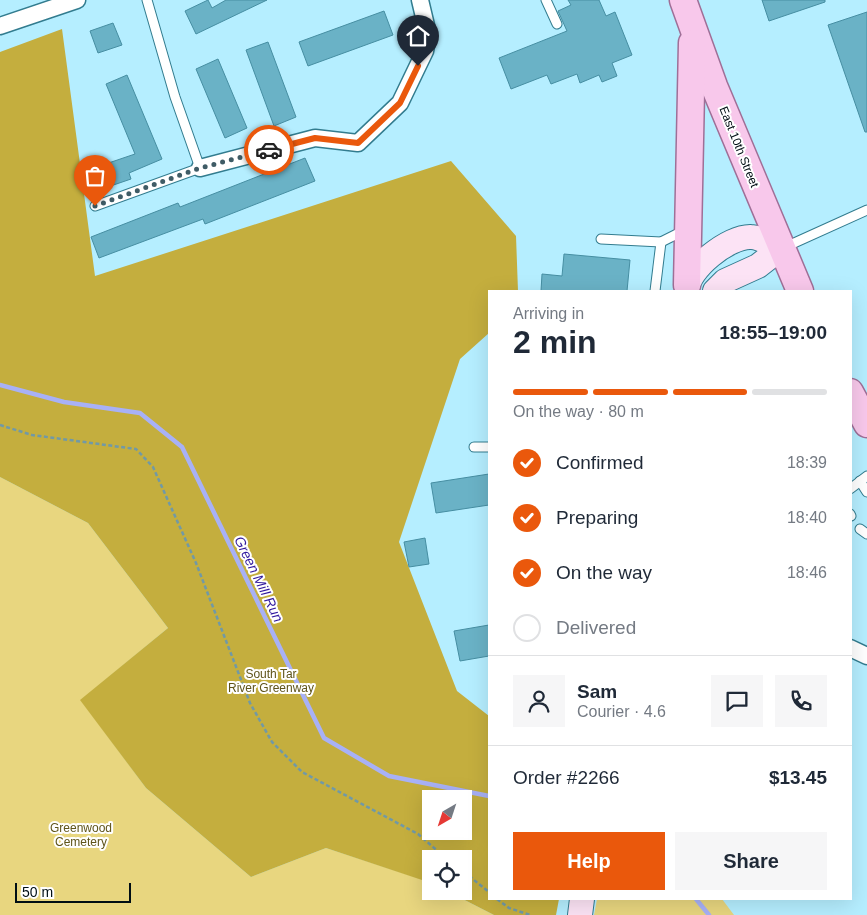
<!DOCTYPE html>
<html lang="en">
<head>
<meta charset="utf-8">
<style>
	body { margin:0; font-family:Arial,sans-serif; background:#f6f6f7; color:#1f2937; height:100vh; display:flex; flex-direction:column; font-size:19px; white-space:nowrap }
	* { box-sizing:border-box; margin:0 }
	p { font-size:16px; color:#747a83 }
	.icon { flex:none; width:28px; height:28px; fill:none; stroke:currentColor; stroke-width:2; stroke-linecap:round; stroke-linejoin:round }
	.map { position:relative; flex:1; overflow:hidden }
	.details { position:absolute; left:488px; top:290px; width:364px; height:610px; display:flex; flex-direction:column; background:#fff; border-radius:0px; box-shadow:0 5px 20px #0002 }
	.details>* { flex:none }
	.needle { width:32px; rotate:219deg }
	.tools { position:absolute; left:422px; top:790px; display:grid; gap:10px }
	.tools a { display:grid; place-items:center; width:50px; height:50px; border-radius:0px; background:#fff; box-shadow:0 5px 20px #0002; font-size:25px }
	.scale { position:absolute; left:15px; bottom:12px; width:116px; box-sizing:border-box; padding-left:5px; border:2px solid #000e14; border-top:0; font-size:14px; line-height:18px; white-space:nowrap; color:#000e14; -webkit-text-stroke:4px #fff; paint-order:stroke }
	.pin { position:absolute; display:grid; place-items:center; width:42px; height:42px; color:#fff; margin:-51px -21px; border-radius:50% 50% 50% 0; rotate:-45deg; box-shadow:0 0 5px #0007 }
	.pin .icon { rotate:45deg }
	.courier { position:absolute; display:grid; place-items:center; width:50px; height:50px; margin:-25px; border:4px solid #ea580c; border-radius:50%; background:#fff; color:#222; box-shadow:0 1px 6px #0007 }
	.headline em { font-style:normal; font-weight:700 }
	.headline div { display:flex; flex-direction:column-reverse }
	.headline { display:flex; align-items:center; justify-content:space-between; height:85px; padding:0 25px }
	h1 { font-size:32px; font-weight:700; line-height:38px }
	.bar { display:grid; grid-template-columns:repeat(4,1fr); gap:8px 5px; align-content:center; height:60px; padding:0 25px }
	.bar i { height:6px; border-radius:4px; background:#e0e1e3 }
	.bar .on { background:#ea580c }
	.bar p { grid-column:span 4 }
	.line { display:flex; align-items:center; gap:12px; padding:0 25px; border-top:1px solid #e0e1e3 }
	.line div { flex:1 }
	.round { display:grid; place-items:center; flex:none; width:52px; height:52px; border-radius:0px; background:#f6f6f7 }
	ol { padding:0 25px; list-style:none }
	li { display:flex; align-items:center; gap:15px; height:55px }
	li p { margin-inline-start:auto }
	li .icon { padding:5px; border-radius:50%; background:#ea580c; color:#fff; stroke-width:4 }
	li:last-child { color:#747a83 }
	li i { width:28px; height:28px; border:2px solid #e0e1e3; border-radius:50% }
	.action { display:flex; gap:10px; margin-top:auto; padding:10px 25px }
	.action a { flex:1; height:58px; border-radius:0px; background:#ea580c; color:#fff; font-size:20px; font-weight:700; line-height:58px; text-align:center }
	.action a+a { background:#f6f6f7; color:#1f2937 }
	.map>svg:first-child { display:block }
</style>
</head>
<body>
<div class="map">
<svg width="867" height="915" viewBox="0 0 867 915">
	<rect width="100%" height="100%" fill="#b5eeff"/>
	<g fill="#e8d67f">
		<path d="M0,477l88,46 80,105 -87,72 65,88 105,89 75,-29 101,33 4,2v8h16l47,24h-494z"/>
		<path d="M597,899h125l12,16h-140z"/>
	</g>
	<path fill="#c4ae3e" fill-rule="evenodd" d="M62,29l33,247 356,-115 65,75 2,55h-29v42l-29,26 -61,183 58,149 32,25v183h70l-3,16h-62l-47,-24h17v-32h-33v24l-105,-35 -75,29 -105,-89 -66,-88 88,-72 -80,-105 -88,-46v-425zM431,799h33v32h-33z"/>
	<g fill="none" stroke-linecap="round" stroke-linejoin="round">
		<g stroke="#a8b1f6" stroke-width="4.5">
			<path d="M0,385l64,17 76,11 42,34 142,291 65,38 100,20"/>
			<path d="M696,899l13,16"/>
		</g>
	</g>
	<g fill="#6ab2c6" stroke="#468ea2">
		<path d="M208,0l4,8 14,-8h41l-71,34 -11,-23z"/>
		<path d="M568,0h31l7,16 9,-4 17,43 -20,8 5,13 -15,6 -3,-7 -19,8 -3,-9 -26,10 -4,-9 -36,14 -12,-31 68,-27 -9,-20 13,-6z"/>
		<path d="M762,0h63v2l-56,19z"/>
		<path d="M384,11l9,24 -85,31 -9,-24z"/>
		<path d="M867,12v120h-2l-37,-107z"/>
		<path d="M113,23l9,22 -24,8 -8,-22z"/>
		<path d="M268,42l28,75 -22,9 -28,-76z"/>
		<path d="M218,59l29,69 -22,10 -29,-69z"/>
		<path d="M127,75l35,84 -33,14 2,6 -38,13 -8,-21 50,-17 -29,-70z"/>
		<path d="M305,158l10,23 -110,43 -2,-5 -104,39 -8,-21 87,-34 2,4z"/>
		<path d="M564,254l66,6 -3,31h-86l1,-17 20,2z"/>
		<path d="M489,474v31l-53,8 -5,-30z"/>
		<path d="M425,538l4,26 -20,3 -5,-25z"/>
		<path d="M489,625v31l-29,5 -6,-30z"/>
	</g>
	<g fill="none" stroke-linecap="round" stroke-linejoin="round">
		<defs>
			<g id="lane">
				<path d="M546,0l11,24"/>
				<path d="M95,206l105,-38 -25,-71 -28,-97"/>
				<path d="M601,239l60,3 24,-12"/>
				<path d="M783,248l84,-38"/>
				<path d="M655,291l6,-49"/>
				<path d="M474,447h15"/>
				<path d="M860,481l7,11"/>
				<path d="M850,489l17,-13"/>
				<path d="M850,514l1,2"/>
				<path d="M860,529l7,5"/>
			</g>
			<g id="street">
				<path d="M0,26l77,-26"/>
				<path d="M200,168l115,-30 43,5 42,-40 25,-52 3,-17 -8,-34"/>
				<path d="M850,648l17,8"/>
			</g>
			<g id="secondary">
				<path d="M687,291c0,-22 42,-55 64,-54 9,0 21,8 30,11"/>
				<path d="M715,291l10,-10 33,-15 23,-18"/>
				<path d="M580,915l2,-16"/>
			</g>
			<g id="primary">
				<path d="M683,0l31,86 86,205"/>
				<path d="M687,285l5,-242"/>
				<path d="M850,392l17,32"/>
			</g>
		</defs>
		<use href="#lane" stroke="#327c8f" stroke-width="11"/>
		<use href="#street" stroke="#327c8f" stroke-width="19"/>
		<use href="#secondary" stroke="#327c8f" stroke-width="26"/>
		<use href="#primary" stroke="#9f6f97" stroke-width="29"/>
		<g stroke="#7199a6" stroke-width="2.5" stroke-dasharray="4 2.5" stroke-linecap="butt">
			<path d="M0,425l32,10 104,14 17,18 43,96 54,140 22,39 30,30 116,62 29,25"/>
			<path d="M464,872l25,20"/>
			<path d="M497,899l12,9 21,7"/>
		</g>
		<use href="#lane" stroke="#fff" stroke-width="9"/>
		<use href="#street" stroke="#fff" stroke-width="16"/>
		<use href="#secondary" stroke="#fce3f5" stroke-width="24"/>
		<use href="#primary" stroke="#f8c8eb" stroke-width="26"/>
	</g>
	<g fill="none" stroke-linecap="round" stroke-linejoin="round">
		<path stroke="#3f5c66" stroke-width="5" stroke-dasharray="0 9" d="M95,206l105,-38 69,-18"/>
		<path stroke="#ea580c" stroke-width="6" d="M269,150l46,-12 43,5 42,-40 18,-37"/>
	</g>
	<g text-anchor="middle" stroke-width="4" stroke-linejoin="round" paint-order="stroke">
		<g font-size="12" fill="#000e14" stroke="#fff">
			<text transform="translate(739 147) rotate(68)" y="4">East 10th Street</text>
		</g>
		<g font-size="12" fill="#5f541a" stroke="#fff">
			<text x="271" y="678">South Tar<tspan x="271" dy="14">River Greenway</tspan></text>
			<text x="81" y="832">Greenwood<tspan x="81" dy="14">Cemetery</tspan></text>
		</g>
		<g font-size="14" font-style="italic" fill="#30189d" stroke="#fff">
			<text transform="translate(259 579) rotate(64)" y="5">Green Mill Run</text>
		</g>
	</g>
</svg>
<div class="tools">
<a><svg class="needle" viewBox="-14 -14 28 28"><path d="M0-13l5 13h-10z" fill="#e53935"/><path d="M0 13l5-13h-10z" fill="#747a83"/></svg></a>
<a><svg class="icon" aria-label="locate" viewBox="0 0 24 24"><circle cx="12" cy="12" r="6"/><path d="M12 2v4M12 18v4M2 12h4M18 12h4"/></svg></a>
</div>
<div class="scale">50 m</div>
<div class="pin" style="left:95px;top:206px;background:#ea580c"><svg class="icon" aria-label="bag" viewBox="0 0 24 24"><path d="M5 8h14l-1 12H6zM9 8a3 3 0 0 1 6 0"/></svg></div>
<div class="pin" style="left:418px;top:66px;background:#1f2937"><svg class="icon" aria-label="home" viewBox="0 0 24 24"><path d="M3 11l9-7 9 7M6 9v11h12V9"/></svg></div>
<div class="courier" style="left:269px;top:150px"><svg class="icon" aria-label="car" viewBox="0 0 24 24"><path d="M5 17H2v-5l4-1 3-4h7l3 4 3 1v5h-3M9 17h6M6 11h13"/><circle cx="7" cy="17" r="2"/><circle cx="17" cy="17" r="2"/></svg></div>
<section class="details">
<div class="headline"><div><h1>2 min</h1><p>Arriving in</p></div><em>18:55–19:00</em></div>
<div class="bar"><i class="on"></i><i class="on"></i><i class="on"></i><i></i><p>On the way · 80 m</p></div>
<ol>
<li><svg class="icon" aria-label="check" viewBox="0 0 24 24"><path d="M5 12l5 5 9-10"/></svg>Confirmed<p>18:39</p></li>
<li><svg class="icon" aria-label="check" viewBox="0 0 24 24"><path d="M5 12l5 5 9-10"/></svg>Preparing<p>18:40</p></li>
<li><svg class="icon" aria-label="check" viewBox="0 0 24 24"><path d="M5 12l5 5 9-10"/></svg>On the way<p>18:46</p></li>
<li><i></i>Delivered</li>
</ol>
<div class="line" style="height:90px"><a class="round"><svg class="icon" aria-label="person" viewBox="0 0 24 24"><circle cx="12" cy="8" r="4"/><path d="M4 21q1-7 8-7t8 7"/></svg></a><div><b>Sam</b><p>Courier · 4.6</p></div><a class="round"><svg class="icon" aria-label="chat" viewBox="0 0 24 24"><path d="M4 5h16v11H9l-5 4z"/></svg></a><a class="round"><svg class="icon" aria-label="phone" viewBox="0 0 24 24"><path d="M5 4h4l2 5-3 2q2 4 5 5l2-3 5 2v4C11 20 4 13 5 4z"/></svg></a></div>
<div class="line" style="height:65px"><div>Order #2266</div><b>$13.45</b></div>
<div class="action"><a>Help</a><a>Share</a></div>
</section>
</div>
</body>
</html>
